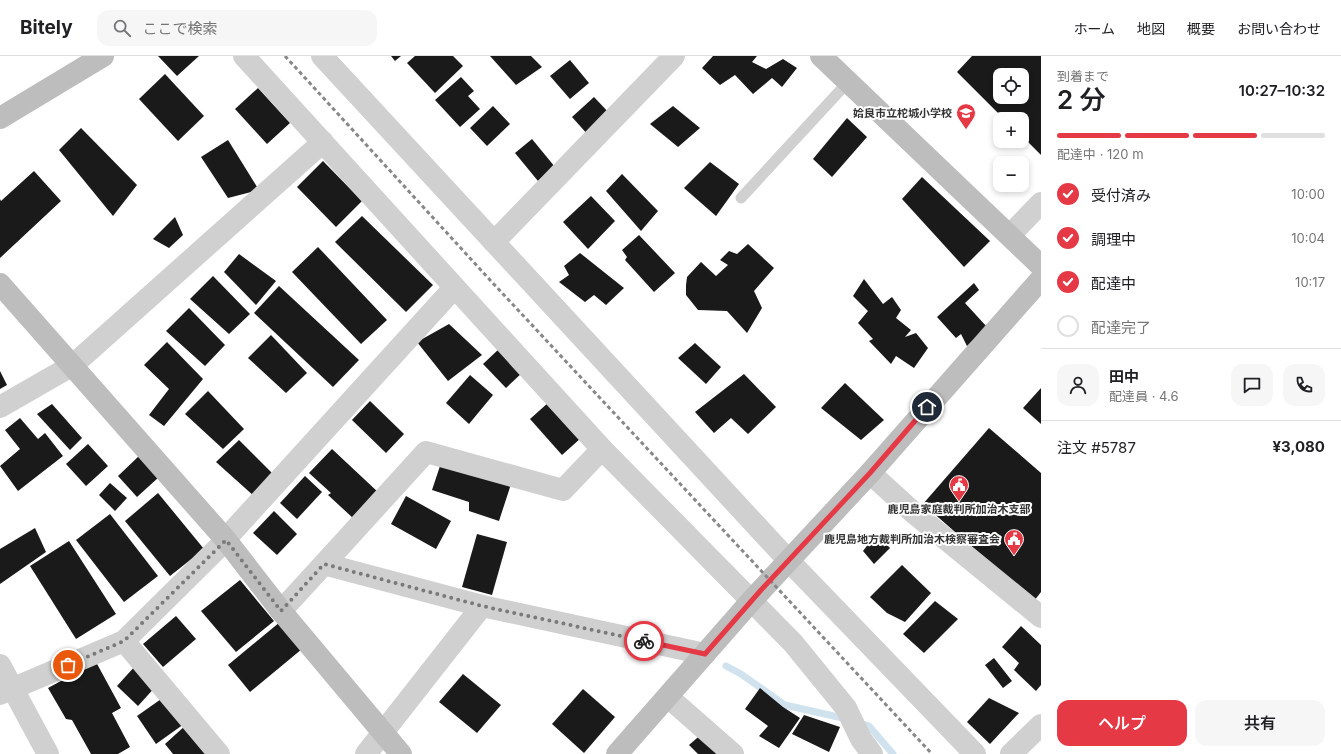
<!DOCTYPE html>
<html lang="ja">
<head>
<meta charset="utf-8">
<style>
	body { margin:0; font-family:Inter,"Noto Sans JP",sans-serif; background:#f6f6f6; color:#202124; height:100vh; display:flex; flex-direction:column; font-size:15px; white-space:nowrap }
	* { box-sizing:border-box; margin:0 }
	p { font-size:13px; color:#757577 }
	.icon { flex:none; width:22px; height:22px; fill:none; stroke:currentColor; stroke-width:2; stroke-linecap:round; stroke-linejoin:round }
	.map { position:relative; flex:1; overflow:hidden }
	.sheet { display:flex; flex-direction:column; background:#fff; width:300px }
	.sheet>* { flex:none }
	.controls { position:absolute; left:993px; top:12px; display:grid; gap:8px }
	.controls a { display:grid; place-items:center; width:36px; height:36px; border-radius:8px; background:#fff; box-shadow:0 2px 6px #0003; font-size:20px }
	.pin { position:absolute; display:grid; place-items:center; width:34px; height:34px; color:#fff; margin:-17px; border:2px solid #fff; border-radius:50%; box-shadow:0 1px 4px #0007 }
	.courier { position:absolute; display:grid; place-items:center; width:40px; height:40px; margin:-20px; border:3px solid #e63946; border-radius:50%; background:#fff; color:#222; box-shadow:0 1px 5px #0007 }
	.summary em { font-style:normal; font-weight:600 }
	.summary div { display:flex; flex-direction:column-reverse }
	.summary { display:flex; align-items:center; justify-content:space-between; height:68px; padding:0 16px }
	h1 { font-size:26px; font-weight:600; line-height:30px }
	.bar { display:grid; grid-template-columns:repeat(4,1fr); gap:6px 4px; align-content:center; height:48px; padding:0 16px }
	.bar i { height:5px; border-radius:3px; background:#e0e0e0 }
	.bar .on { background:#e63946 }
	.bar p { grid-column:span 4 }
	.line { display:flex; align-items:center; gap:10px; padding:0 16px; border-top:1px solid #e0e0e0 }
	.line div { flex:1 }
	.round { display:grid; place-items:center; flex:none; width:42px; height:42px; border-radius:12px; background:#f6f6f6 }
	ol { padding:0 16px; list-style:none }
	li { display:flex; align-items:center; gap:12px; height:44px }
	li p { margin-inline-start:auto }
	li .icon { padding:4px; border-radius:50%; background:#e63946; color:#fff; stroke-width:4 }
	li:last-child { color:#757577 }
	li i { width:22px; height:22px; border:2px solid #e0e0e0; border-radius:50% }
	.cta { display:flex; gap:8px; margin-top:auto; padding:8px 16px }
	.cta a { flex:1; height:46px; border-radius:12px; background:#e63946; color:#fff; font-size:16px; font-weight:600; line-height:46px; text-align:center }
	.cta a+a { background:#f6f6f6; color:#202124 }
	header { display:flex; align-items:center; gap:24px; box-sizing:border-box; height:56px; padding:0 20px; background:#fff; border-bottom:1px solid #e0e0e0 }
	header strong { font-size:19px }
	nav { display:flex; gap:22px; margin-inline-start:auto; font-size:14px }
	.search { width:280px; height:36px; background:#f6f6f6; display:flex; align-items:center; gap:10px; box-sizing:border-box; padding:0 14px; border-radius:12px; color:#757577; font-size:15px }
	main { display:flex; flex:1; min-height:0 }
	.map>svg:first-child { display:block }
</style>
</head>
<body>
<header>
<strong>Bitely</strong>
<div class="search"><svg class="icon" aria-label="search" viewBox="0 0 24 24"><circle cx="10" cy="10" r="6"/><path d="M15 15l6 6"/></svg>ここで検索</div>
<nav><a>ホーム</a><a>地図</a><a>概要</a><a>お問い合わせ</a></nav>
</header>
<main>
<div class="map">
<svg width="1041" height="698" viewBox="0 0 1041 698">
	<rect width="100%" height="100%" fill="#fff"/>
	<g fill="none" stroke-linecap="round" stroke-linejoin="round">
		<g stroke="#cfe2ee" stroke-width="7">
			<path d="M726,610l15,8 44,31 62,14"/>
			<path d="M859,667l10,3 24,28"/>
		</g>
	</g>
	<g fill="#1a1a1a" fill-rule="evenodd">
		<path d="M158,0h41l-22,20z"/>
		<path d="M391,0h10l-6,5z"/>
		<path d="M415,0h38l10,10 -28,27 -28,-30z"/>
		<path d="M490,0h41l11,11 -26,18z"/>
		<path d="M713,0h44l-5,6 14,7 17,-10 14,9 -15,19 -10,-9 -19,16 -18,-19 -15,10 -18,-17z"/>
		<path d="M972,0h69v99l-19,-19v-17h-18l-47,-47zM1000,19h22v22h-22z"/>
		<path d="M570,4l19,23 -19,16 -20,-23z"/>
		<path d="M165,18l39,42 -26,25 -39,-42z"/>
		<path d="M461,21l13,14 -6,5 12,13 -20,18 -25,-27z"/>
		<path d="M258,32l32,35 -23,21 -32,-35z"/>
		<path d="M594,41l17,18 -22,21 -17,-19z"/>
		<path d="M493,50l17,18 -23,22 -17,-18z"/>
		<path d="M673,50l27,22 -22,19 -28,-23z"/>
		<path d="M847,62l20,19 -35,40 -19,-18z"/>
		<path d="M81,72l56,57 -24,31 -54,-66z"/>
		<path d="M532,83l23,28 -17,14 -23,-28z"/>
		<path d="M228,84l31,50 -31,8 -27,-41z"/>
		<path d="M323,105l39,40 -26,26 -39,-40z"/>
		<path d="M710,106l29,22 -23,32 -32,-28z"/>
		<path d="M34,115l27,30 -61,57v-59l1,2z"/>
		<path d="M622,118l36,37 -17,20 -35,-40z"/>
		<path d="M922,121l68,64 -26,26 -62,-68z"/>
		<path d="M591,140l24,25 -27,28 -25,-27z"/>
		<path d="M362,160l71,69 -27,27 -71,-70z"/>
		<path d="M175,161l8,18 -14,13 -16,-9z"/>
		<path d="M639,179l36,38 -21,19 -29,-32 2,-3 -5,-7z"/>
		<path d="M748,188l26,24 -20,23 8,17 -15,25 -20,-22 -29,-1 -12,-15v-10l1,-8 14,-15 15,14 12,-11 -8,-5 9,-9 8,3z"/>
		<path d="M318,191l69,73 -26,24 -69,-72z"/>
		<path d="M580,197l44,35 -18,17 -12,-10 -9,7 -26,-20 10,-7 -5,-9z"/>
		<path d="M239,198l37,27 -20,24 -32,-33z"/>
		<path d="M213,220l37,38 -21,20 -39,-35z"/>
		<path d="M864,223l19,25 9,-7 9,13 -5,8 15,12 -6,7 11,-4 12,15 -14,20 -18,-12 -5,8 -22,-23 4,-2 -15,-16 10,-12 -15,-15z"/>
		<path d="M974,227l5,7 -14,13 22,24 -20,19 -6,-12 -5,4 -19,-21z"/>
		<path d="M279,230l80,74 -26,27 -79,-74z"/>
		<path d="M189,252l36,37 -20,21 -39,-35z"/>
		<path d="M449,268l33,31 -34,26 -31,-39z"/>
		<path d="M271,279l36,38 -21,20 -38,-35z"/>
		<path d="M167,286l36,37 -39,47 -15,-11 20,-26 -25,-24z"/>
		<path d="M695,287l26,24 -15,17 -28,-26z"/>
		<path d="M500,292l23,24 -17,16 -23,-24z"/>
		<path d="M0,315l7,14 -7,4z"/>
		<path d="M744,318l32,33 -28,27 -17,-16 -17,15 -19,-21z"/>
		<path d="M470,319l23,20 -24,29 -23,-21z"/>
		<path d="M845,327l39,37 -23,20 -40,-32z"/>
		<path d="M1041,332v36l-18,-16z"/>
		<path d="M208,335l36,38 -21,20 -38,-35z"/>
		<path d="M370,345l34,33 -18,19 -34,-33z"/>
		<path d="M549,346l32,36 -19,17 -32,-36z"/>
		<path d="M52,348l30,34 -12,12 -33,-36z"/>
		<path d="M20,362l18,21 7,-6 18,23 -45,35 -18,-25 20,-17 -15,-19z"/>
		<path d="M989,372l52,45v119l-7,9 -111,-97z"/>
		<path d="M239,384l37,37 -21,20 -39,-35z"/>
		<path d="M88,388l20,22 -22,20 -20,-22z"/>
		<path d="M332,393l47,44 -25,26 -26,-24 3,-2 -22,-20z"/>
		<path d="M140,399l19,22 -22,20 -19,-21z"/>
		<path d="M443,401l69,24 -13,40 -30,-10v-9l-37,-12z"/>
		<path d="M305,420l17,16 -25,27 -17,-16z"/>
		<path d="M110,427l17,15 -12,13 -16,-16z"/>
		<path d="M158,437l46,56 -34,27 -45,-55z"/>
		<path d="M406,440l45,25 -15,28 -45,-25z"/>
		<path d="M274,455l23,23 -20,21 -24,-22z"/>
		<path d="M110,458l48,62 -34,26 -48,-62z"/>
		<path d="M35,472l11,24 -46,32v-35z"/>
		<path d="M477,478l30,8 -15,53 -30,-8z"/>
		<path d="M876,478l14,14 -16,16 -11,-13z"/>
		<path d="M69,485l47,73 -40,25 -46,-73z"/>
		<path d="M902,509l29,28 -26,29 -18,-9 -17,-16z"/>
		<path d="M240,524l34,41 -38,31 -35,-41z"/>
		<path d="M935,545l23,18 -34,34 -21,-19z"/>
		<path d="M176,560l20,23 -33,28 -20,-23z"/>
		<path d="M280,566l22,27 -52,43 -22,-27z"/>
		<path d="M1021,570l20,19v40l-5,6 -22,-21 5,-7 -17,-16z"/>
		<path d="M994,602l18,23 -9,7 -18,-23z"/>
		<path d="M96,606l25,46 -9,5 18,34 -12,7h-27l-19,-34 -6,-1 -18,-31z"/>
		<path d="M136,609l21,20 -19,21 -21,-20z"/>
		<path d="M463,618l38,31 -24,28 -38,-31z"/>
		<path d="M760,632l23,19 17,11 -21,30 -20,-12 9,-10 -23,-17z"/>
		<path d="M583,633l32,28 -31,36 -32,-29z"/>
		<path d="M164,641l20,27 -28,20 -19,-28z"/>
		<path d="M989,642l30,15 -29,31 -23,-22z"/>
		<path d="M804,659l36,12 -11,25 -37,-18z"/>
		<path d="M186,669l26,29h-39l-8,-10z"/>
		<path d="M712,669l16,29h-30l-9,-9z"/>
	</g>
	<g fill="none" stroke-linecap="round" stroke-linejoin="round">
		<path stroke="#d0d0d0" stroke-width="11" d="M741,142l107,-116"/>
		<g stroke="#d0d0d0" stroke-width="22">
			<path d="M244,0l358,393 191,194 53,65 15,31 11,15"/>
			<path d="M322,0l467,505 186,193"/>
			<path d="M1010,179l31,-32"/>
			<path d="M494,186l180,-186"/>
			<path d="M0,351l73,-42 250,-223"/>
			<path d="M870,417l45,41 126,103"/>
			<path d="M324,508l102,-112 137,38 39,-41"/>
			<path d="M281,555l43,-47 158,42 223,48"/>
			<path d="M124,585l95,113"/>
			<path d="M0,609l48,89"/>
			<path d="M0,638l124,-53 102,-101 5,-7 223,-245"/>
			<path d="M668,641l65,57"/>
			<path d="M366,698l116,-148"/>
			<path d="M1011,698l30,-29"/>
		</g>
		<g stroke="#bdbdbd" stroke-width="22">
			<path d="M821,0l220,210"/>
			<path d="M0,62l103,-62"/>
			<path d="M0,228l226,256 55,71 120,143"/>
			<path d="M617,698l135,-154 118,-127 171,-194"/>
		</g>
		<path stroke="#888" stroke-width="3" stroke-dasharray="4 3" stroke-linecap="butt" d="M285,0l205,224 442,474"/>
	</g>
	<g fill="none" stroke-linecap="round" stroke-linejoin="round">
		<path stroke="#7a7a7a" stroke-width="4" stroke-dasharray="0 7.2" d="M68,609l56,-24 102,-101 55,71 43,-47 158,42 162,35"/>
		<path stroke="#e63946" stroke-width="5" d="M644,585l61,13 56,-64 109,-117 57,-66"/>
	</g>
	<defs>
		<symbol id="school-pin" viewBox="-11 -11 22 30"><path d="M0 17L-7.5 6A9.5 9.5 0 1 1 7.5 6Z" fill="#e63946" stroke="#fff"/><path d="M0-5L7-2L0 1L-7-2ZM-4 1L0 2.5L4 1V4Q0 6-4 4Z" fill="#fff"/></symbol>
		<symbol id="civic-pin" viewBox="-11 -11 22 30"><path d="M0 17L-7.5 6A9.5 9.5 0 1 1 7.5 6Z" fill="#e63946" stroke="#fff"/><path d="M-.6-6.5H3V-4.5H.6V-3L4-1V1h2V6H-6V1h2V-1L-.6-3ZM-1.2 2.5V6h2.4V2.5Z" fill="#fff"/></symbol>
	</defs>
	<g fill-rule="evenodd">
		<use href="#school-pin" x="955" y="46" width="22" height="30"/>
		<use href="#civic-pin" x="948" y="418" width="22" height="30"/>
		<use href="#civic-pin" x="1003" y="472" width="22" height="30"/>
	</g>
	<g text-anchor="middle" stroke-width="4" stroke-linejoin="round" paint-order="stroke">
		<g font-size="11" font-weight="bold" fill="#333" stroke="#fff" text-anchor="end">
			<text x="952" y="61">姶良市立柁城小学校</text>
			<text x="959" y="457" text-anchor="middle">鹿児島家庭裁判所加治木支部</text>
			<text x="1000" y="487">鹿児島地方裁判所加治木検察審査会</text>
		</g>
	</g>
</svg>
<div class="controls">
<a><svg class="icon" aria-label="locate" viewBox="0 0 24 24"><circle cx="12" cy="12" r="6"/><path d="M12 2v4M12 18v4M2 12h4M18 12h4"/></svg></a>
<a>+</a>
<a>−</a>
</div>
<div class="pin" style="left:68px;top:609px;background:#ea580c"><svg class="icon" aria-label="bag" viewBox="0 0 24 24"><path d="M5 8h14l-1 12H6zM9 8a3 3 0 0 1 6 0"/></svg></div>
<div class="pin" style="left:927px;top:351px;background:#1f2937"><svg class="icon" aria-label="home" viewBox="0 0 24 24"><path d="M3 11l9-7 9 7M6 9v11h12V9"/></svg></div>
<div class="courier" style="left:644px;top:585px"><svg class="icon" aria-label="bike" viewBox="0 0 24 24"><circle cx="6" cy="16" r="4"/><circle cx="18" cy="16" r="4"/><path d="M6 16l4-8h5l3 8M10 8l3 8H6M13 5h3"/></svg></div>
</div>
<section class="sheet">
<div class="summary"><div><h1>2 分</h1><p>到着まで</p></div><em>10:27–10:32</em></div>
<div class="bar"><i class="on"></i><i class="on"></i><i class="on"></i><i></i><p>配達中 · 120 m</p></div>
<ol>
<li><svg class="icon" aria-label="check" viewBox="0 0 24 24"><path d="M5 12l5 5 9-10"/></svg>受付済み<p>10:00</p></li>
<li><svg class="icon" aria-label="check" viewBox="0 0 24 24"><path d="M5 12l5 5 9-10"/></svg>調理中<p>10:04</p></li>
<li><svg class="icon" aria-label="check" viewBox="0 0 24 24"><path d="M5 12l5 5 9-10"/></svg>配達中<p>10:17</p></li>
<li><i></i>配達完了</li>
</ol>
<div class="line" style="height:72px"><a class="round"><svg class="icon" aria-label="person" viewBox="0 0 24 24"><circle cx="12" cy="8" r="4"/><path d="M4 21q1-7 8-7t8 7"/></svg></a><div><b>田中</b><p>配達員 · 4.6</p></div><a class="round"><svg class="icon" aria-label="chat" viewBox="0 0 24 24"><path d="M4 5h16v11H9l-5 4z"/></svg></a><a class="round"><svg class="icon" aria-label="phone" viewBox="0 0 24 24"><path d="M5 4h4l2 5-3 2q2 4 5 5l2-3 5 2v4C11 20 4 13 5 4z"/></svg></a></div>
<div class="line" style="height:52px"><div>注文 #5787</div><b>¥3,080</b></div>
<div class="cta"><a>ヘルプ</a><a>共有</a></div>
</section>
</main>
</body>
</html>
